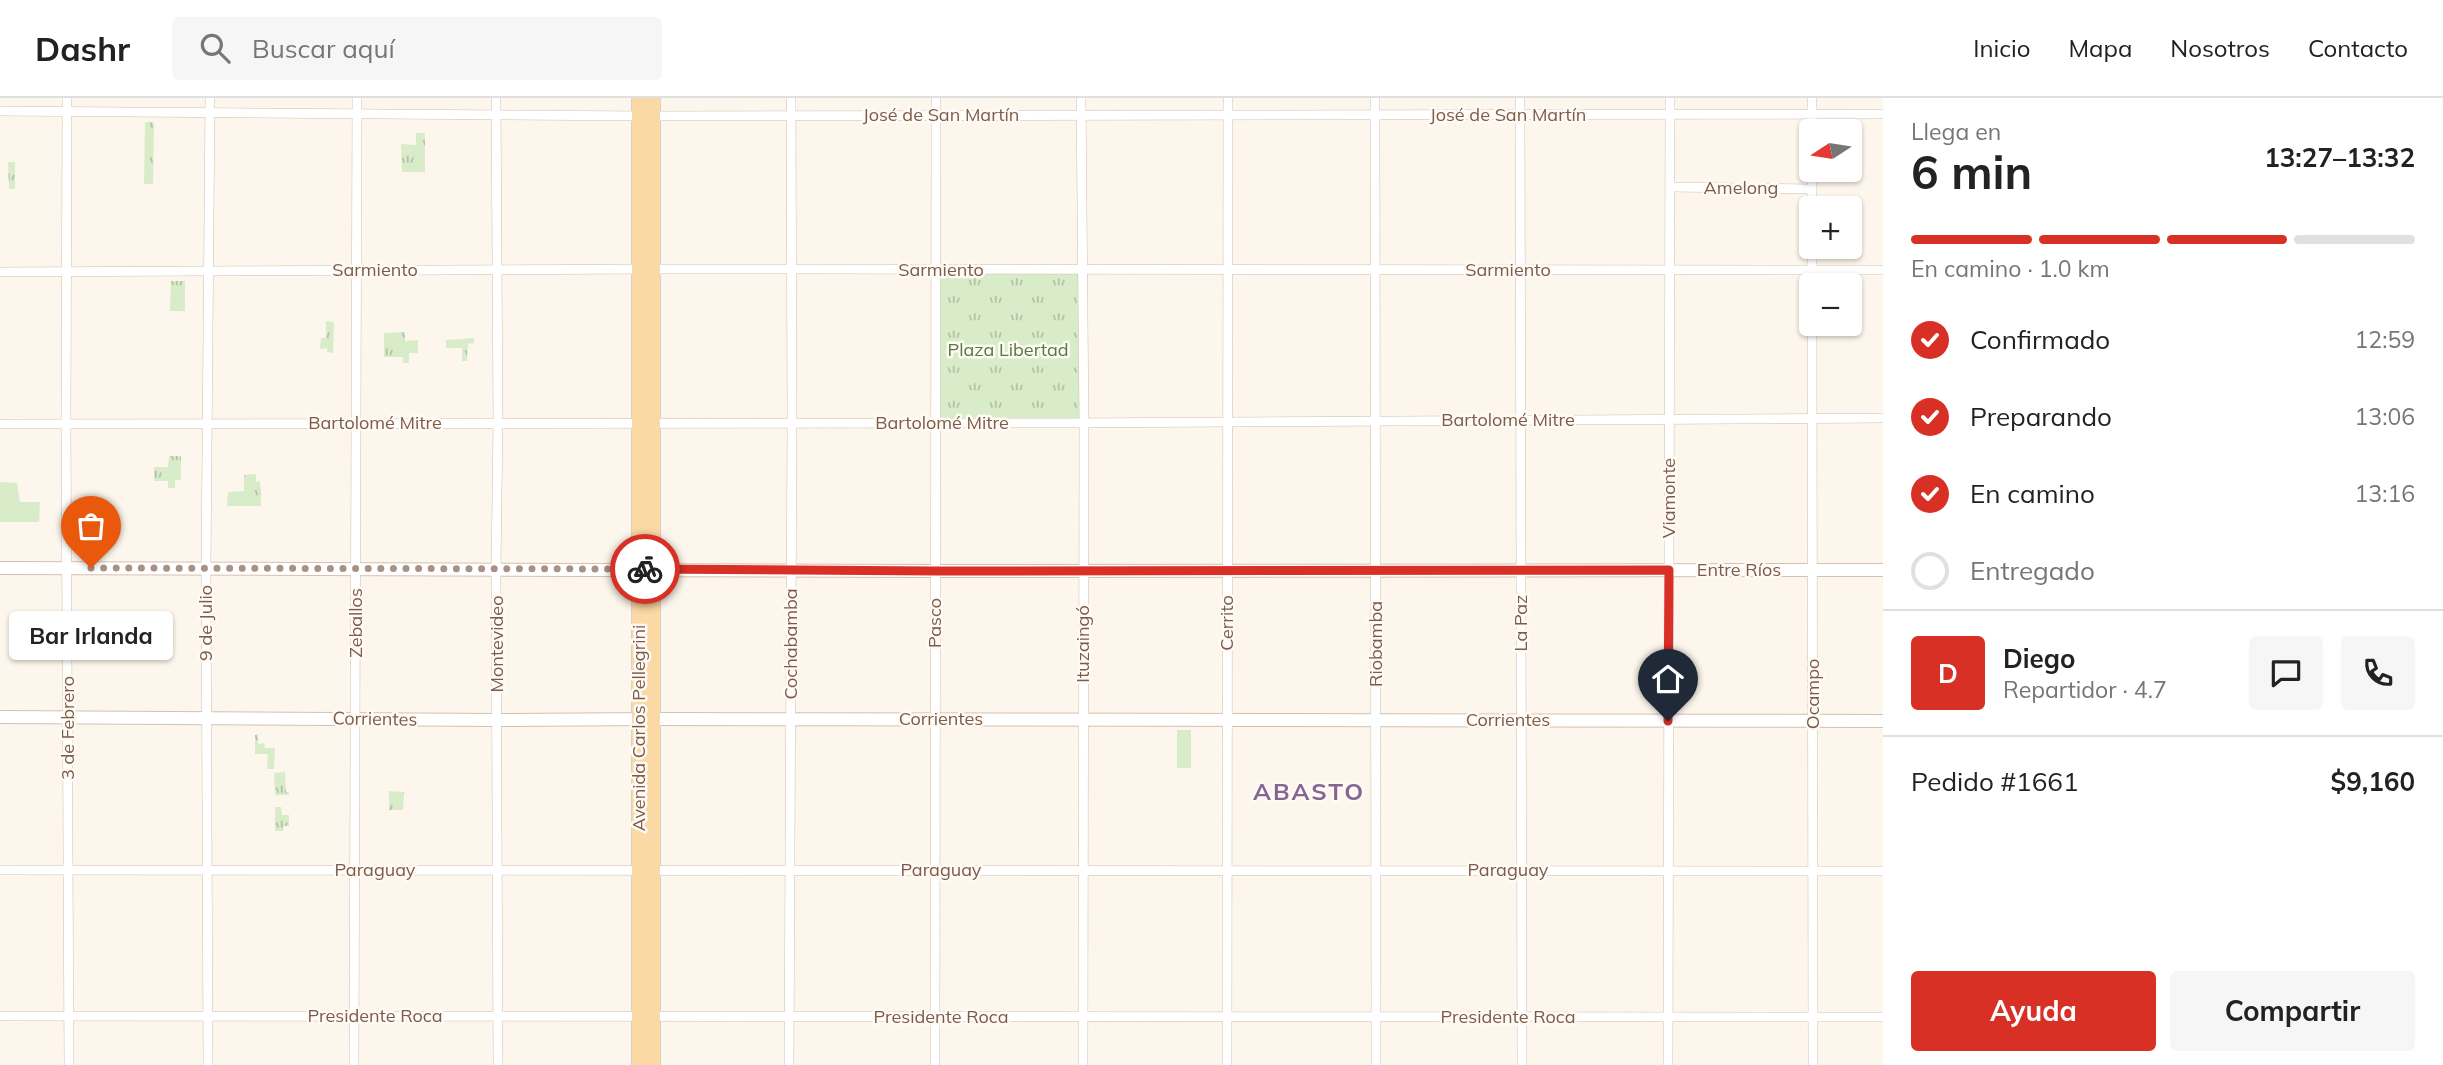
<!DOCTYPE html>
<html lang="es">
<head>
<meta charset="utf-8">
<style>
	body { margin:0; font-family:Mulish,sans-serif; background:#f6f6f6; color:#222; height:100vh; display:flex; flex-direction:column; font-size:26px; white-space:nowrap }
	* { box-sizing:border-box; margin:0 }
	p { font-size:23px; color:#767676 }
	.icon { flex:none; width:38px; height:38px; fill:none; stroke:currentColor; stroke-width:2; stroke-linecap:round; stroke-linejoin:round }
	.map { position:relative; flex:1; overflow:hidden }
	.sheet { display:flex; flex-direction:column; background:#fff; width:560px }
	.sheet>* { flex:none }
	.needle { width:46px; rotate:258deg }
	.buttons { position:absolute; left:1799px; top:21px; display:grid; gap:14px }
	.buttons a { display:grid; place-items:center; width:63px; height:63px; border-radius:7px; background:#fff; box-shadow:0 2px 5px #0004; font-size:35px }
	.pin { position:absolute; display:grid; place-items:center; width:60px; height:60px; color:#fff; margin:-72px -30px; border-radius:50% 50% 50% 0; rotate:-45deg; box-shadow:0 0 7px #0007 }
	.pin .icon { rotate:45deg }
	.courier { position:absolute; display:grid; place-items:center; width:70px; height:70px; margin:-35px; border:5px solid #d93025; border-radius:50%; background:#fff; color:#222; box-shadow:0 2px 9px #0007 }
	.bubble { position:absolute; height:49px; border-radius:7px; background:#fff; box-shadow:0 2px 5px #0004; font-size:23px; font-weight:700; line-height:49px; text-align:center }
	.overview em { font-style:normal; font-weight:700 }
	.overview div { display:flex; flex-direction:column-reverse }
	.overview { display:flex; align-items:center; justify-content:space-between; height:119px; padding:0 28px }
	h1 { font-size:46px; font-weight:700; line-height:52px }
	.bar { display:grid; grid-template-columns:repeat(4,1fr); gap:10px 7px; align-content:center; height:84px; padding:0 28px }
	.bar i { height:9px; border-radius:5px; background:#e0e0e0 }
	.bar .on { background:#d93025 }
	.bar p { grid-column:span 4 }
	.line { display:flex; align-items:center; gap:18px; padding:0 28px; border-top:2px solid #e0e0e0 }
	.line div { flex:1 }
	.round { display:grid; place-items:center; flex:none; width:74px; height:74px; border-radius:7px; background:#f6f6f6 }
	ol { padding:0 28px; list-style:none }
	li { display:flex; align-items:center; gap:21px; height:77px }
	li p { margin-inline-start:auto }
	li .icon { padding:7px; border-radius:50%; background:#d93025; color:#fff; stroke-width:4 }
	li:last-child { color:#767676 }
	li i { width:38px; height:38px; border:4px solid #e0e0e0; border-radius:50% }
	.cta { display:flex; gap:14px; margin-top:auto; padding:14px 28px }
	.cta a { flex:1; height:80px; border-radius:7px; background:#d93025; color:#fff; font-size:28px; font-weight:700; line-height:80px; text-align:center }
	.cta a+a { background:#f6f6f6; color:#222 }
	header { display:flex; align-items:center; gap:42px; box-sizing:border-box; height:98px; padding:0 35px; background:#fff; border-bottom:2px solid #e0e0e0 }
	header strong { font-size:33px }
	nav { display:flex; gap:38px; margin-inline-start:auto; font-size:24px }
	.search { width:490px; height:63px; background:#f6f6f6; display:flex; align-items:center; gap:18px; box-sizing:border-box; padding:0 24px; border-radius:7px; color:#767676; font-size:26px }
	main { display:flex; flex:1; min-height:0 }
	.map>svg:first-child { display:block }
</style>
</head>
<body>
<header>
<strong>Dashr</strong>
<div class="search"><svg class="icon" aria-label="search" viewBox="0 0 24 24"><circle cx="10" cy="10" r="6"/><path d="M15 15l6 6"/></svg>Buscar aquí</div>
<nav><a>Inicio</a><a>Mapa</a><a>Nosotros</a><a>Contacto</a></nav>
</header>
<main>
<div class="map">
<svg width="1883" height="967" viewBox="0 0 1883 967">
	<defs>
		<pattern id="grass-tufts" width="24" height="20" patternUnits="userSpaceOnUse" patternTransform="scale(1.75)"><rect width="24" height="20" fill="#d8ecc9"/><path d="M3 7l-1-3M5 7V3M7 7l1-3M15 17l-1-3M17 17v-4M19 17l1-3" fill="none" stroke="#b4c2a5"/></pattern>
	</defs>
	<rect width="100%" height="100%" fill="#fdf6ec"/>
	<g fill="url(#grass-tufts)">
		<path d="M145,24h9l-1,62h-9z"/>
		<path d="M416,35h9v39h-23l-1,-28 15,1z"/>
		<path d="M8,64h7v27h-6z"/>
		<path d="M1081,171l3,154h-149l1,-153z"/>
		<path d="M171,183h14v30h-15z"/>
		<path d="M326,223l8,1 -1,31 -6,-1v-4l-7,1 1,-11h5z"/>
		<path d="M405,234v9l13,-1v13h-9v10h-6v-6h-19v-24z"/>
		<path d="M474,240v5l-6,1 -1,17h-5v-13h-16v-8z"/>
		<path d="M169,358h12v24h-6v8h-7v-7h-14v-14h14z"/>
		<path d="M256,376v8l4,-1 1,25h-34l1,-14 16,-1v-16z"/>
		<path d="M258,636v10l6,-1 1,5h10l-1,21h-7l1,-15h-13v-19z"/>
		<path d="M285,674l1,20h3v3h-14l-1,-22z"/>
		<path d="M389,693l15,1 -1,18h-14z"/>
		<path d="M275,709h6l1,8h7v11h-5l-1,5h-8z"/>
	</g>
	<g fill="#d8ecc9">
		<path d="M988,291l10,2 2,4 -4,5 -8,-3 -1,2 2,5 -4,2 -6,-5 2,-6z"/>
		<path d="M0,384l17,1 3,19h20l-1,20h-39z"/>
		<rect x="1177" y="632" width="14" height="38"/>
	</g>
	<g fill="none" stroke-linecap="round" stroke-linejoin="round">
		<defs>
			<g id="street">
				<path d="M67,0l-1,326 3,641"/>
				<path d="M496,0l2,324 -2,147 2,496"/>
				<path d="M1081,0l3,325 -1,642"/>
				<path d="M1375,0l1,967"/>
				<path d="M1520,0l2,967"/>
				<path d="M1812,0v33"/>
				<path d="M0,13l646,5 1237,-2"/>
				<path d="M1812,72v38"/>
				<path d="M1671,89l141,2"/>
				<path d="M1812,149v38"/>
				<path d="M0,174l646,-3 1237,1"/>
				<path d="M1812,226l1,741"/>
				<path d="M0,326l1068,-1 815,-5"/>
				<path d="M0,772l1883,1"/>
				<path d="M0,918l1883,1"/>
				<path d="M208,967l-2,-497 4,-470"/>
				<path d="M354,967l3,-967"/>
				<path d="M789,967l3,-643 -1,-324"/>
				<path d="M935,967l1,-967"/>
				<path d="M1227,967l1,-967"/>
				<path d="M1668,967l2,-967"/>
			</g>
			<g id="secondary">
				<path d="M0,470l935,3 948,-1"/>
				<path d="M0,619l497,3 156,-1 1230,2"/>
			</g>
			<g id="primary">
				<path d="M639,967v-967"/>
				<path d="M653,967v-967"/>
			</g>
		</defs>
		<use href="#street" stroke="#d1beb0" stroke-width="10"/>
		<use href="#secondary" stroke="#d6c0b0" stroke-width="14"/>
		<use href="#primary" stroke="#dad1cd" stroke-width="16"/>
		<use href="#street" stroke="#fff" stroke-width="9"/>
		<use href="#secondary" stroke="#fff" stroke-width="12"/>
		<use href="#primary" stroke="#fbd9a5" stroke-width="14"/>
	</g>
	<g fill="none" stroke-linecap="round" stroke-linejoin="round">
		<path stroke="#a89285" stroke-width="7" stroke-dasharray="0 12.6" d="M91,470l554,1"/>
		<path stroke="#d93025" stroke-width="9" d="M645,471l290,2 734,-1 -1,151"/>
	</g>
	<g text-anchor="middle" stroke-width="5" stroke-linejoin="round" paint-order="stroke">
		<g font-size="18" fill="#7a5c4d" stroke="#fffaf3">
			<text x="941" y="23">José de San Martín</text>
			<text x="1508" y="23">José de San Martín</text>
			<text x="1741" y="96">Amelong</text>
			<text x="375" y="178">Sarmiento</text>
			<text x="941" y="178">Sarmiento</text>
			<text x="1508" y="178">Sarmiento</text>
			<text x="1508" y="328">Bartolomé Mitre</text>
			<text x="375" y="331">Bartolomé Mitre</text>
			<text x="942" y="331">Bartolomé Mitre</text>
			<text transform="translate(1669 400) rotate(-90)" y="6">Viamonte</text>
			<text x="1739" y="478">Entre Ríos</text>
			<text transform="translate(206 525) rotate(-90)" y="6">9 de Julio</text>
			<text transform="translate(356 525) rotate(-90)" y="6">Zeballos</text>
			<text transform="translate(935 525) rotate(-90)" y="6">Pasco</text>
			<text transform="translate(1227 525) rotate(-90)" y="6">Cerrito</text>
			<text transform="translate(1521 525) rotate(-90)" y="6">La Paz</text>
			<text transform="translate(497 546) rotate(-90)" y="6">Montevideo</text>
			<text transform="translate(791 546) rotate(-90)" y="6">Cochabamba</text>
			<text transform="translate(1083 546) rotate(-90)" y="6">Ituzaingó</text>
			<text transform="translate(1376 546) rotate(-90)" y="6">Riobamba</text>
			<text transform="translate(1813 596) rotate(-90)" y="6">Ocampo</text>
			<text transform="translate(375 621) rotate(1)" y="6">Corrientes</text>
			<text x="941" y="627">Corrientes</text>
			<text x="1508" y="628">Corrientes</text>
			<text transform="translate(68 630) rotate(-90)" y="6">3 de Febrero</text>
			<text transform="translate(639 630) rotate(-90)" y="6">Avenida Carlos Pellegrini</text>
			<text x="375" y="778">Paraguay</text>
			<text x="941" y="778">Paraguay</text>
			<text x="1508" y="778">Paraguay</text>
			<text x="375" y="924">Presidente Roca</text>
			<text x="941" y="925">Presidente Roca</text>
			<text x="1508" y="925">Presidente Roca</text>
		</g>
		<g font-size="18" fill="#537a41" stroke="#fffaf3">
			<text x="1008" y="258">Plaza Libertad</text>
		</g>
		<g font-size="24" font-weight="bold" letter-spacing="2" fill="#846695" stroke="#fffaf3">
			<text x="1309" y="702">ABASTO</text>
		</g>
	</g>
</svg>
<div class="buttons">
<a><svg class="needle" viewBox="-14 -14 28 28"><path d="M0-13l5 13h-10z" fill="#e53935"/><path d="M0 13l5-13h-10z" fill="#767676"/></svg></a>
<a>+</a>
<a>−</a>
</div>
<div class="pin" style="left:91px;top:470px;background:#ea580c"><svg class="icon" aria-label="bag" viewBox="0 0 24 24"><path d="M5 8h14l-1 12H6zM9 8a3 3 0 0 1 6 0"/></svg></div>
<div class="pin" style="left:1668px;top:623px;background:#1f2937"><svg class="icon" aria-label="home" viewBox="0 0 24 24"><path d="M3 11l9-7 9 7M6 9v11h12V9"/></svg></div>
<div class="courier" style="left:645px;top:471px"><svg class="icon" aria-label="bike" viewBox="0 0 24 24"><circle cx="6" cy="16" r="4"/><circle cx="18" cy="16" r="4"/><path d="M6 16l4-8h5l3 8M10 8l3 8H6M13 5h3"/></svg></div>
<div class="bubble" style="left:9px;top:513px;width:164px">Bar Irlanda</div>
</div>
<section class="sheet">
<div class="overview"><div><h1>6 min</h1><p>Llega en</p></div><em>13:27–13:32</em></div>
<div class="bar"><i class="on"></i><i class="on"></i><i class="on"></i><i></i><p>En camino · 1.0 km</p></div>
<ol>
<li><svg class="icon" aria-label="check" viewBox="0 0 24 24"><path d="M5 12l5 5 9-10"/></svg>Confirmado<p>12:59</p></li>
<li><svg class="icon" aria-label="check" viewBox="0 0 24 24"><path d="M5 12l5 5 9-10"/></svg>Preparando<p>13:06</p></li>
<li><svg class="icon" aria-label="check" viewBox="0 0 24 24"><path d="M5 12l5 5 9-10"/></svg>En camino<p>13:16</p></li>
<li><i></i>Entregado</li>
</ol>
<div class="line" style="height:126px"><b class="round" style="background:#d93025;color:#fff">D</b><div><b>Diego</b><p>Repartidor · 4.7</p></div><a class="round"><svg class="icon" aria-label="chat" viewBox="0 0 24 24"><path d="M4 5h16v11H9l-5 4z"/></svg></a><a class="round"><svg class="icon" aria-label="phone" viewBox="0 0 24 24"><path d="M5 4h4l2 5-3 2q2 4 5 5l2-3 5 2v4C11 20 4 13 5 4z"/></svg></a></div>
<div class="line" style="height:91px"><div>Pedido #1661</div><b>$9,160</b></div>
<div class="cta"><a>Ayuda</a><a>Compartir</a></div>
</section>
</main>
</body>
</html>
